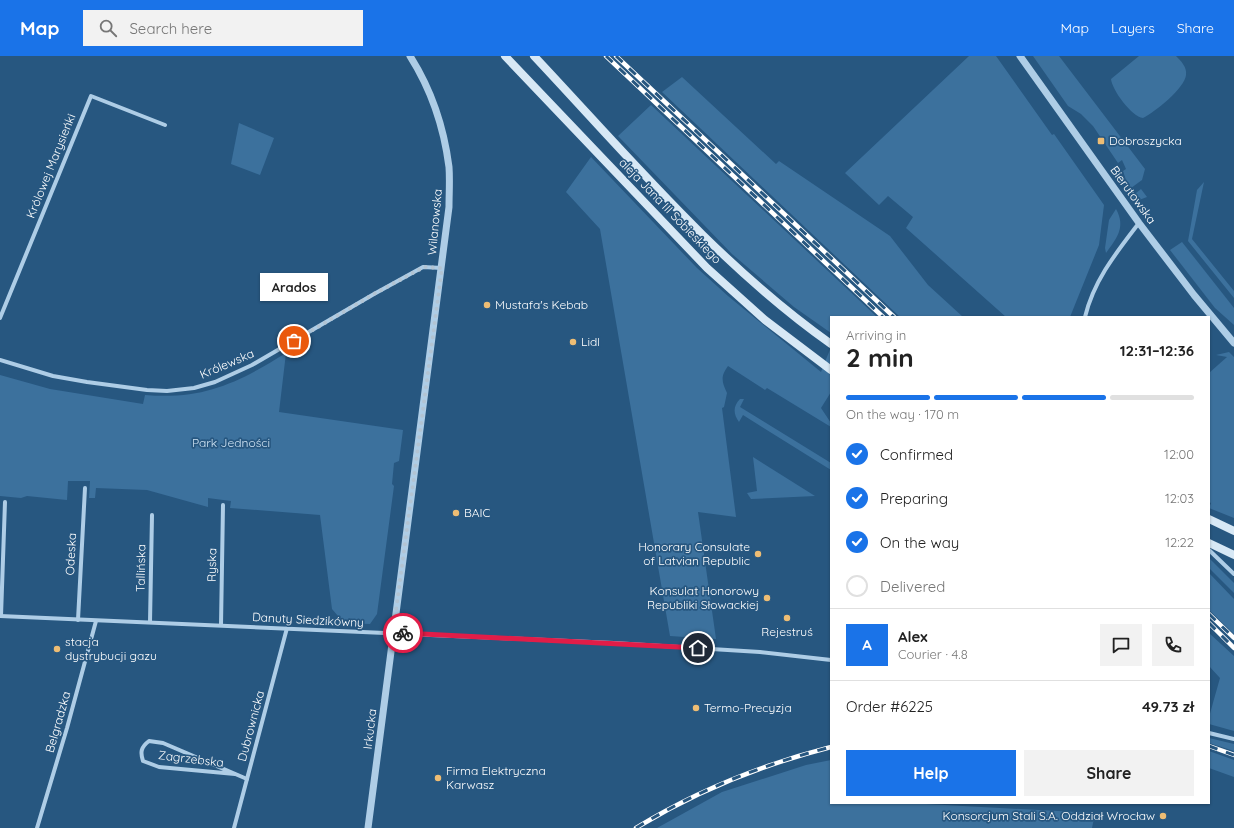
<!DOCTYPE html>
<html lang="en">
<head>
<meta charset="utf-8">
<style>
	body { margin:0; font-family:Quicksand,sans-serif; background:#f2f2f2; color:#222; height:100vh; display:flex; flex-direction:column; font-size:15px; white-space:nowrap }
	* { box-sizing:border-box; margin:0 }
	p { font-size:13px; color:#767676 }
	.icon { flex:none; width:22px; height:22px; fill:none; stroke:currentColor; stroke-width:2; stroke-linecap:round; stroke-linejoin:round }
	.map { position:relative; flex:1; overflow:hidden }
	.sheet { position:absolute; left:830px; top:260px; width:380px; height:488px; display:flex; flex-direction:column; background:#fff; border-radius:0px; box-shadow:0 1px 3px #0004 }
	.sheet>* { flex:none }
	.pin { position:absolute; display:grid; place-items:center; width:34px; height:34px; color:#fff; margin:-17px; border:2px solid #fff; border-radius:50%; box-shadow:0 1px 4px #0007 }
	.courier { position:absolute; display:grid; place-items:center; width:40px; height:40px; margin:-20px; border:3px solid #e11d48; border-radius:50%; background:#fff; color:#222; box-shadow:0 1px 5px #0007 }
	.bubble { position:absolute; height:28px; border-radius:0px; background:#fff; box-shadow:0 1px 3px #0004; font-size:13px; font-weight:700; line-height:28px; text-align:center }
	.headline em { font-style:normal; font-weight:700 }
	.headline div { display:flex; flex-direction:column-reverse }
	.headline { display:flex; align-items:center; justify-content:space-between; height:68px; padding:0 16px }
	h1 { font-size:26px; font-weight:700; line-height:30px }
	.bar { display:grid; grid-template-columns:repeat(4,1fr); gap:6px 4px; align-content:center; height:48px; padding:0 16px }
	.bar i { height:5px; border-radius:3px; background:#e0e0e0 }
	.bar .current { background:#1a73e8 }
	.bar p { grid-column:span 4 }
	.line { display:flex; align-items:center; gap:10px; padding:0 16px; border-top:1px solid #e0e0e0 }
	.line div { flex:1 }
	.round { display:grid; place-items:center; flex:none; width:42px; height:42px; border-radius:0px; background:#f2f2f2 }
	ol { padding:0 16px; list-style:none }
	li { display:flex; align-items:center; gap:12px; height:44px }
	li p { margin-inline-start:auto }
	li .icon { padding:4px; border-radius:50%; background:#1a73e8; color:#fff; stroke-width:4 }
	li:last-child { color:#767676 }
	li i { width:22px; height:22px; border:2px solid #e0e0e0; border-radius:50% }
	.cta { display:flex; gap:8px; margin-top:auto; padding:8px 16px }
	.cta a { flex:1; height:46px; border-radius:0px; background:#1a73e8; color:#fff; font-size:16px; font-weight:700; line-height:46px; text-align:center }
	.cta a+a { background:#f2f2f2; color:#222 }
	header { display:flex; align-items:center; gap:24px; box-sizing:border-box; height:56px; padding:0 20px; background:#1a73e8; color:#fff }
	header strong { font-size:19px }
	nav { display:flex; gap:22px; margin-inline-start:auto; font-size:14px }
	.search { width:280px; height:36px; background:#f2f2f2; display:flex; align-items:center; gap:10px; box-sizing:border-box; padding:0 14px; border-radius:0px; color:#767676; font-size:15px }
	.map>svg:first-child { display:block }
</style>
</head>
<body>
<header>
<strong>Map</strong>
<div class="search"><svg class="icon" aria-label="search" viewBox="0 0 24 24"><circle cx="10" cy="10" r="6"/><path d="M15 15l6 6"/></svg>Search here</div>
<nav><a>Map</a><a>Layers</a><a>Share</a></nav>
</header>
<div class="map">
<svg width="1234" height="772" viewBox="0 0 1234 772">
	<rect width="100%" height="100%" fill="#275780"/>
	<g fill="#3c719d">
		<path d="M969,0h27l56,79 2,-1 50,71 -5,40 -29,72h-64l-100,-89 7,-11 -25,-21 -9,9 -34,-32z"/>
		<path d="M1033,0h26l86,113 -3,11 -11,8 -3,-2 -5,-15 3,-2 -4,-9 -4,3 -25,-37 -12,-12 -13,-8z"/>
		<path d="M1139,0h37c5,5 11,11 10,19 -1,13 -31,37 -43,43 -11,-1 -31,-28 -32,-39z"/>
		<path d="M682,21l94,87 3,-3 111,75 38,49 35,32h-63l-238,-225z"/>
		<path d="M651,49l226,212h-46v16l-37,-26 -62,-53 -114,-118z"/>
		<path d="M239,67l35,15 -14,37 -29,-11z"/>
		<path d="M591,101l106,111 31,28 93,76 10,-25v45l-10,16 10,15v4l-64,-39 -2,2 -37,-24c-8,11 -6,16 -1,27l-3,14 -2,1 14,109 -38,-5 18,127 -46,-3 -70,-407 -34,-37z"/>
		<path d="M1204,126l-12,57 42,52v7l-46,-57 9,-51z"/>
		<path d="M1141,133l6,8 -8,3 -9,-2z"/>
		<path d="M1116,153c10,18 1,29 -10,44l-1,-5 4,-28z"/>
		<path d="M1182,186l52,66v17l-19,-17 -45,-58z"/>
		<path d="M1229,296l5,5v161l-25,-10 2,-5 -2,-1v-129l18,-16 -11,-2z"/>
		<path d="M286,297l-7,59 124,18 -4,31 -5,2 -2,21 2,2 -17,128 -7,10 -26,-1 -12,-14 -12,-94 -90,-7 1,-7 -23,-3v9l-61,-17 -51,-2 -1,10h-6l1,-17h-22l-1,19 -40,-4 -6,2 -21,-2v-121l50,14 93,15 2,-9c58,5 93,-12 141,-42z"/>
		<path d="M740,343h4l-4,8 91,56v7l-88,-55 -4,7c-6,-8 -6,-16 1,-23z"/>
		<path d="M753,401l62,39 -64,3 -4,-6 10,-2z"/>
		<path d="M1209,502l25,25v10l-25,-25z"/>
		<path d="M1209,517l25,26v35l-25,-24z"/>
		<path d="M1209,577l25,23v75l-25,-7v-7l11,-39 -11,-12z"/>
		<path d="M1209,682l25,6v7l-25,-8z"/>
		<path d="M1209,695l25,9v17l-25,-9z"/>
		<path d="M831,704v43h77l187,10 -3,15h-435l65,-36 84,-27z"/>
	</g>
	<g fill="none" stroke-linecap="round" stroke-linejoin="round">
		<g stroke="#aecde6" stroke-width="4">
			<path d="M1085,261c9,-37 31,-64 54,-94"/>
			<path d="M0,262l91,-222 74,29"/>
			<path d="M0,304l53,16 34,6 60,8 20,1 27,-3 21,-6 37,-17 122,-71 49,-27 19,1"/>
			<path d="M1209,494l25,24"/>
			<path d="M0,560l614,27 146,9 71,8"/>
			<path d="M1,560l4,-114"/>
			<path d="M78,564l7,-132"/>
			<path d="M150,566l2,-107"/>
			<path d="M221,569l2,-120"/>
			<path d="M1209,677l25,6"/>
			<path d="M235,718l-76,-7 -16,-6c-3,-9 -2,-14 6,-20l14,2 84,36"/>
			<path d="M37,772l30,-100 29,-107"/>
			<path d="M234,772l53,-200"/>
		</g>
		<g stroke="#aecde6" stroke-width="7">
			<path d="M1020,0l119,167 55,72 40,48"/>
			<path d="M368,772l81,-621c0,-13 1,-27 0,-40 -5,-39 -18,-78 -39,-111"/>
		</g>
		<g stroke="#d7e8f5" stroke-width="8">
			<path d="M505,0l202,212 58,52 66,50"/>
			<path d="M534,0c94,100 184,208 297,288"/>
			<path d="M1209,463l25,12"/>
			<path d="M1209,487l25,12"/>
		</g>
		<defs>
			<g id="rail">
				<path d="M606,0l277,261"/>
				<path d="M616,0l278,261"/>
				<path d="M1209,558l25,24"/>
				<path d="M1209,567l25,25"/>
				<path d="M1209,690l25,9"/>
				<path d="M636,772c62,-38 125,-63 195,-81"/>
			</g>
		</defs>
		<use href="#rail" stroke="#fff" stroke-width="4.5"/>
		<use href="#rail" stroke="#275780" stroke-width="3" stroke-dasharray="9" stroke-linecap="butt"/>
	</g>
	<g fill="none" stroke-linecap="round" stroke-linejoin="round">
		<path stroke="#b3c4d3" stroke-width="4" stroke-dasharray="0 7.2" d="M294,285l80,-47 50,-27 18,1 -49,365h10"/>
		<path stroke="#e11d48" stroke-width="5" d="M403,577l295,15"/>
	</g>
	<g fill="#eebd74" stroke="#275780" stroke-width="1.5">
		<rect x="1097" y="81" width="8" height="8" rx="2"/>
		<circle cx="487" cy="249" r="4"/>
		<circle cx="573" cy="286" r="4"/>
		<circle cx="456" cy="457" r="4"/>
		<circle cx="758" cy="498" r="4"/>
		<circle cx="767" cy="542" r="4"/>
		<circle cx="787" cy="562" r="4"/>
		<circle cx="57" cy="593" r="4"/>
		<circle cx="696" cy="652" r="4"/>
		<circle cx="438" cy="722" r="4"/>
		<circle cx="1163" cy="760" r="4"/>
	</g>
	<g text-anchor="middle" stroke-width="3.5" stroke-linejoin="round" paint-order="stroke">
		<g font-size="12" fill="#fff" stroke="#275780" text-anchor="start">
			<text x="1109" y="89">Dobroszycka</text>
			<text x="495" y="253">Mustafa's Kebab</text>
			<text x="581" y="290">Lidl</text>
			<text x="464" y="461">BAIC</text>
			<text x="750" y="495" text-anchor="end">Honorary Consulate<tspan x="750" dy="14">of Latvian Republic</tspan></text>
			<text x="759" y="539" text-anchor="end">Konsulat Honorowy<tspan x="759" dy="14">Republiki Słowackiej</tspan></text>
			<text x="787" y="580" text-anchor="middle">Rejestruś</text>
			<text x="65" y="590">stacja<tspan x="65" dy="14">dystrybucji gazu</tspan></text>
			<text x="704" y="656">Termo-Precyzja</text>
			<text x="446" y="719">Firma Elektryczna<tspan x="446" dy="14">Karwasz</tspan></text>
			<text x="1155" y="764" text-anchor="end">Konsorcjum Stali S.A. Oddział Wrocław</text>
		</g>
		<g font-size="12" fill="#fff" stroke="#275780">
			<text transform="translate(51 110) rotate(-68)" y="4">Królowej Marysieńki</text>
			<text transform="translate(1133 139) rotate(54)" y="4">Bierutowska</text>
			<text transform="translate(670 155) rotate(46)" y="4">aleja Jana III Sobieskiego</text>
			<text transform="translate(435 166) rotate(-85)" y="4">Wilanowska</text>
			<text transform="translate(227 308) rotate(-23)" y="4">Królewska</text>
			<text transform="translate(71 498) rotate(-87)" y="4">Odeska</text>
			<text transform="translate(212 509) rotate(-89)" y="4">Ryska</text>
			<text transform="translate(141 512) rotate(-89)" y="4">Tallińska</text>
			<text transform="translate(308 564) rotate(3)" y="4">Danuty Siedzikówny</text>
			<text transform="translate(58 666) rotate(-74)" y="4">Belgradzka</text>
			<text transform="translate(251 670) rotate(-75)" y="4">Dubrownicka</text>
			<text transform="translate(370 673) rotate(-83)" y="4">Irkucka</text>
			<text transform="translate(191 703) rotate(7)" y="4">Zagrzebska</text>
		</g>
		<g font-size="12" fill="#d1e5f5" stroke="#275780">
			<text x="231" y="391">Park Jedności</text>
		</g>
	</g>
</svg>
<div class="pin" style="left:294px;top:285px;background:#ea580c"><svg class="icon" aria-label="bag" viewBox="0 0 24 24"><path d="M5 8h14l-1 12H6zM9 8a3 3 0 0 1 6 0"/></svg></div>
<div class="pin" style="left:698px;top:592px;background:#1f2937"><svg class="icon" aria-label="home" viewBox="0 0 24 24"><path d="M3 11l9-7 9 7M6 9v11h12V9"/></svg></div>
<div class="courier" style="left:403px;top:577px"><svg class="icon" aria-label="bike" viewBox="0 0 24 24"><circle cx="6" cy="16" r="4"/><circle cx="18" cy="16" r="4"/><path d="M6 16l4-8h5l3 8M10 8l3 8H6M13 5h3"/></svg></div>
<div class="bubble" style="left:260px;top:217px;width:68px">Arados</div>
<section class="sheet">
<div class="headline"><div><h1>2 min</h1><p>Arriving in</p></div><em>12:31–12:36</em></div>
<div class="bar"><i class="current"></i><i class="current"></i><i class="current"></i><i></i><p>On the way · 170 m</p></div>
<ol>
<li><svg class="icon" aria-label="check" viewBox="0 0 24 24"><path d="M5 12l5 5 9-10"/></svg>Confirmed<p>12:00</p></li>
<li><svg class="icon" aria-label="check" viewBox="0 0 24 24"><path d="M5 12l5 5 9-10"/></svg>Preparing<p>12:03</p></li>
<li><svg class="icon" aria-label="check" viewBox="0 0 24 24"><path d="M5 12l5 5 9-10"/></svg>On the way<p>12:22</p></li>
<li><i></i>Delivered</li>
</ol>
<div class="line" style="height:72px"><b class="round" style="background:#1a73e8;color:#fff">A</b><div><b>Alex</b><p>Courier · 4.8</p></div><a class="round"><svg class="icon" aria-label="chat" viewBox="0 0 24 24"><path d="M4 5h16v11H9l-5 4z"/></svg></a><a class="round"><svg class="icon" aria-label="phone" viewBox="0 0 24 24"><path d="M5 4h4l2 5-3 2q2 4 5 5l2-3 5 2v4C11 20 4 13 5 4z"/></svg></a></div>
<div class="line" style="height:52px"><div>Order #6225</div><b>49.73 zł</b></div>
<div class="cta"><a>Help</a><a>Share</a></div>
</section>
</div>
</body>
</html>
